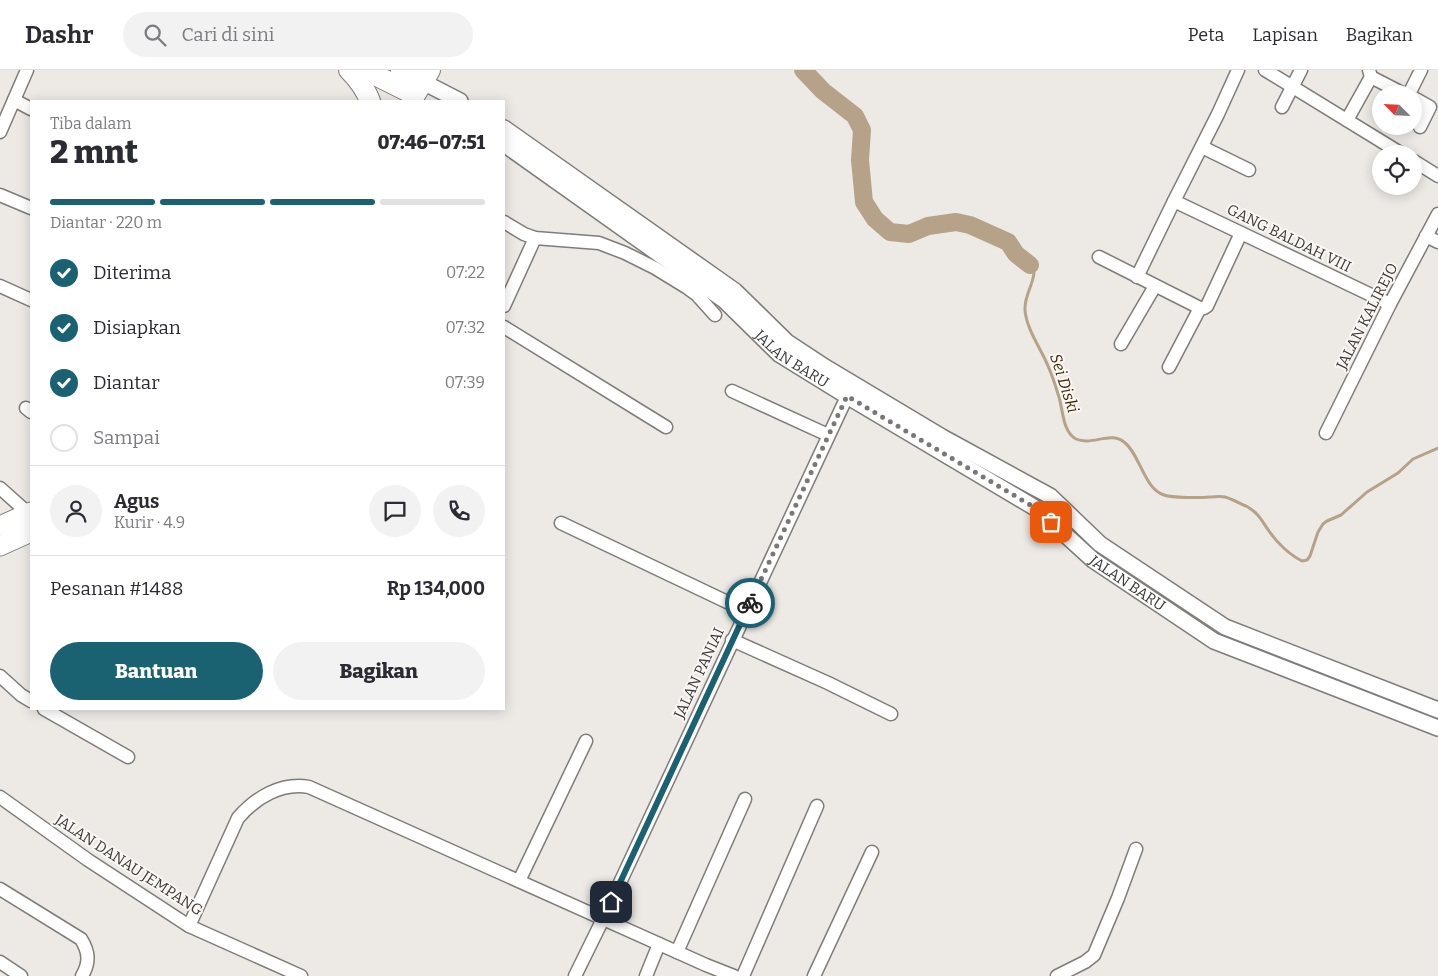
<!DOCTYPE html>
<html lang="id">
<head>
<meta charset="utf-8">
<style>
	body { margin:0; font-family:Bitter,serif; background:#f2f2f3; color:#2b2b33; height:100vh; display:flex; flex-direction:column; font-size:19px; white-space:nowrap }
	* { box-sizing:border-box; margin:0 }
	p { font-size:16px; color:#7c7c81 }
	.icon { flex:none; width:28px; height:28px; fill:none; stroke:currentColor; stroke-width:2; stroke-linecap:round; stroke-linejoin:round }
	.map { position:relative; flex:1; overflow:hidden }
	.details { position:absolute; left:30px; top:30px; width:475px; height:610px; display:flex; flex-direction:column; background:#fff; border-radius:0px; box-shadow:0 2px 12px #0003 }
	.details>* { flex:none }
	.needle { width:32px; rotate:294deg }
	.buttons { position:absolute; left:1372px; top:15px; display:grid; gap:10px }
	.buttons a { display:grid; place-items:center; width:50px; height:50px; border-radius:50%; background:#fff; box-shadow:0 2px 12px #0003; font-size:25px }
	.pin { position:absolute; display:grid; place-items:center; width:42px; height:42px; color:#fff; margin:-21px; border-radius:10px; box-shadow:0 2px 8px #0006 }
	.courier { position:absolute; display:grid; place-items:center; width:50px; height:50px; margin:-25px; border:4px solid #1a6171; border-radius:50%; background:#fff; color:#222; box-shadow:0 1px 6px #0007 }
	.head em { font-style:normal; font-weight:800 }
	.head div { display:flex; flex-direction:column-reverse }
	.head { display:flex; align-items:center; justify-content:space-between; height:85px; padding:0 20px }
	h1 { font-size:32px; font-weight:800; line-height:38px }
	.bar { display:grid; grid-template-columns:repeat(4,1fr); gap:8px 5px; align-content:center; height:60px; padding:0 20px }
	.bar i { height:6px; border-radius:4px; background:#e1e1e2 }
	.bar .active { background:#1a6171 }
	.bar p { grid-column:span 4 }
	.line { display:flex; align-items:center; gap:12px; padding:0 20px; border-top:1px solid #e1e1e2 }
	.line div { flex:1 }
	.round { display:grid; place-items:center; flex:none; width:52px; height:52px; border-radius:26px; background:#f2f2f3 }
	ol { padding:0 20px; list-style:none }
	li { display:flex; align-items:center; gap:15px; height:55px }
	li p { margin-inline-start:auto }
	li .icon { padding:5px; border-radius:50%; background:#1a6171; color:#fff; stroke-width:4 }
	li:last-child { color:#7c7c81 }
	li i { width:28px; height:28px; border:2px solid #e1e1e2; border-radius:50% }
	.primary-button { display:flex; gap:10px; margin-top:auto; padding:10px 20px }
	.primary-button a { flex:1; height:58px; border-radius:30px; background:#1a6171; color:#fff; font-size:20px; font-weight:800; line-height:58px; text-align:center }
	.primary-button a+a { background:#f2f2f3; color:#2b2b33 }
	header { display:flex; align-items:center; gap:30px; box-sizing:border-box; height:70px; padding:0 25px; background:#fff; border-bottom:1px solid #e1e1e2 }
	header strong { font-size:24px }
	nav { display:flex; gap:28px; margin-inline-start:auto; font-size:18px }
	.search { width:350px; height:45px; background:#f2f2f3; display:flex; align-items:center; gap:12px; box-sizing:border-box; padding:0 18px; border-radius:28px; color:#7c7c81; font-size:19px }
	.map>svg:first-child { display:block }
</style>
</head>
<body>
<header>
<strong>Dashr</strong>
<div class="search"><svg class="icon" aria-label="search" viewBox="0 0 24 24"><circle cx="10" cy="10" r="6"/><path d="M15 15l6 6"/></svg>Cari di sini</div>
<nav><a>Peta</a><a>Lapisan</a><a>Bagikan</a></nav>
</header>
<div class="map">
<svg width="1438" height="906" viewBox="0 0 1438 906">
	<rect width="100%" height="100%" fill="#edeae6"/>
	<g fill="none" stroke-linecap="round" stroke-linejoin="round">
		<path stroke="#b6a189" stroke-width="3" d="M1030,195l4,8c-1,12 -10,24 -9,37 1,18 16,39 23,56 4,9 7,18 10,28 5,13 4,38 18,45 16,7 34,-8 48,3 16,12 20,47 40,53 9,3 36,3 46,2 5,0 10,-1 15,0 7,2 14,6 21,9 13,7 15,14 23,25 8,12 21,24 33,30l5,-1 3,-4 8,-24 5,-8 4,-3 14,-6 26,-23 31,-19 15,-14 25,-11"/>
		<path stroke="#b6a189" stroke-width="18" d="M803,0l20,21 32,25 7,14 -2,30 4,42 11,17 15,13 19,2 19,-8 28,-4 14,3 38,17 8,12 14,11"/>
		<defs>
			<g id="minor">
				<path d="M1265,0l137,84"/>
				<path d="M1371,7l33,17"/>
				<path d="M1409,24l12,-24"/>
				<path d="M1414,28l16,9 -10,20"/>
				<path d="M14,30l17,9"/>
				<path d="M1282,37l19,-37"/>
				<path d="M1347,50l24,-43 -2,-7"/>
				<path d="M0,62l27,-62"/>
				<path d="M1202,77l47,23"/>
				<path d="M1414,91l24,15"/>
				<path d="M0,125l31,13"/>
				<path d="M1174,131l216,103"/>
				<path d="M504,152l20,12 11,4 64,5 26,10 30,15 31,19 11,8 18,20"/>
				<path d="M1426,166l12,6"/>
				<path d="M1099,187l101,51"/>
				<path d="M1137,207l37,-76 44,-87 20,-44"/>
				<path d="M0,216l31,14"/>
				<path d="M504,236l31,-68"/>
				<path d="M504,257l162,100"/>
				<path d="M1121,274l34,-58"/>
				<path d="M1169,297l31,-59h4l3,-2 34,-73"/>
				<path d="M732,321l96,44"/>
				<path d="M26,338l5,4"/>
				<path d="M1326,363l64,-129 48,-90"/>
				<path d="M0,418l28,25"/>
				<path d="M561,453l185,88"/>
				<path d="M732,570l96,43 63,31"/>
				<path d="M0,606l21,19 10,6"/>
				<path d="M44,639l84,48"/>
				<path d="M0,727l88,63 101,66 112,50"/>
				<path d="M519,811l67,-140"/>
				<path d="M0,819l81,50c8,13 9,23 1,37"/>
				<path d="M189,856l49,-108c18,-21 44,-36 71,-31l397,178 28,11"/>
				<path d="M677,882l68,-153"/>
				<path d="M0,892l21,14"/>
				<path d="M575,906l28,-57 248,-531"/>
				<path d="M646,906l13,-32"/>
				<path d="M743,906l74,-170"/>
				<path d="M814,906l58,-124"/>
				<path d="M1057,906l28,-14 9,-7 24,-57 18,-49"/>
			</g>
			<g id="tertiary">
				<path d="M423,12l37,19"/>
				<path d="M504,58l231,163 52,51 38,25 117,70 108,59 50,48 125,83 213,83"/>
				<path id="s1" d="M504,74l221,157 54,53 68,42 190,113 56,51 121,81 224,87"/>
			</g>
			<g id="primary">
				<path d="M0,456l31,-14"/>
				<path d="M0,476l31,-14"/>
			</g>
			<g id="trunk">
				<path d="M349,0c9,9 16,18 21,31"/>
				<path d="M365,0l50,25 15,-25"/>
				<path d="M401,0l22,12"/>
			</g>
		</defs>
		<use href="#minor" stroke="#7f7c79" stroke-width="15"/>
		<use href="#tertiary" stroke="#7f7c79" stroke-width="18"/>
		<use href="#primary" stroke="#7f7c79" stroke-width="21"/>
		<use href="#trunk" stroke="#7f7c79" stroke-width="22"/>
		<use href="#minor" stroke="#fff" stroke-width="12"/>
		<use href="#tertiary" stroke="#fff" stroke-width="15"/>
		<use href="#primary" stroke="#fff" stroke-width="19"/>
		<use href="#trunk" stroke="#fff" stroke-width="20"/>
	</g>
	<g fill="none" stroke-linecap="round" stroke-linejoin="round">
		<path stroke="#7a7876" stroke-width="5" stroke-dasharray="0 9" d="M750,533l97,-207 190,113 14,13"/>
		<path stroke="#1a6171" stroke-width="6" d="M611,832l139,-299"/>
	</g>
	<g text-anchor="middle" stroke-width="4" stroke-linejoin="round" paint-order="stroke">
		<g font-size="15" fill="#3c3b39" stroke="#faf7f4">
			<text transform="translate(1289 168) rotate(26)" y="5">GANG BALDAH VIII</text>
			<text transform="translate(1367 246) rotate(-63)" y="5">JALAN KALIREJO</text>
			<text dy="5" stroke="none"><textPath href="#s1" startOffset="360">JALAN BARU</textPath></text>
			<text dy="5" stroke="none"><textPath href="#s1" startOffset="765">JALAN BARU</textPath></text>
			<text transform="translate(699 603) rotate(-65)" y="5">JALAN PANIAI</text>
			<text transform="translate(129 795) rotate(33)" y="5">JALAN DANAU JEMPANG</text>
		</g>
		<g font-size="16" font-style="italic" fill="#3d2605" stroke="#faf7f4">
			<text transform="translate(1065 313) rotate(72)" y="6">Sei Diski</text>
		</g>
	</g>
</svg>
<div class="buttons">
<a><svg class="needle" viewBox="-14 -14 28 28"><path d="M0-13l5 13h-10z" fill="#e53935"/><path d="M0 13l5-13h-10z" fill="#7c7c81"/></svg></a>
<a><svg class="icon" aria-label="locate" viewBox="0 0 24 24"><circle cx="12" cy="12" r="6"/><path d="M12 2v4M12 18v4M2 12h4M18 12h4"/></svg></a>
</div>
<div class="pin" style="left:1051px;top:452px;background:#ea580c"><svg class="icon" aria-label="bag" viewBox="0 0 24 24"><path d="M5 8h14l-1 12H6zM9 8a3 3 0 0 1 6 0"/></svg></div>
<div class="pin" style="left:611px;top:832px;background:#1f2937"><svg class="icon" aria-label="home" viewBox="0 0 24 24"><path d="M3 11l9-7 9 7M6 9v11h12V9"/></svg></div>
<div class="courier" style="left:750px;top:533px"><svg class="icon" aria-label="bike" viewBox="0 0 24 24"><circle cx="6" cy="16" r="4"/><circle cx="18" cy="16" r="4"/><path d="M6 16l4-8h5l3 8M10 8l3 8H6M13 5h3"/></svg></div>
<section class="details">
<div class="head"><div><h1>2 mnt</h1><p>Tiba dalam</p></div><em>07:46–07:51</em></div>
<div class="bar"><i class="active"></i><i class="active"></i><i class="active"></i><i></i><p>Diantar · 220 m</p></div>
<ol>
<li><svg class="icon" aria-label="check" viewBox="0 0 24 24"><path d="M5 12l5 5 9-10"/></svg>Diterima<p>07:22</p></li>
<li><svg class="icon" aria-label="check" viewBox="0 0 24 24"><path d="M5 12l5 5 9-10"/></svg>Disiapkan<p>07:32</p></li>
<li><svg class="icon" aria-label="check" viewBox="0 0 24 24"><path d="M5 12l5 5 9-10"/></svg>Diantar<p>07:39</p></li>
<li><i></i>Sampai</li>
</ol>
<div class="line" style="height:90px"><a class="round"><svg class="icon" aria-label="person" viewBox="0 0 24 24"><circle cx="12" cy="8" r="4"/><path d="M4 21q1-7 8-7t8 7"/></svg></a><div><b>Agus</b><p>Kurir · 4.9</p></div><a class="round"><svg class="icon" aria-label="chat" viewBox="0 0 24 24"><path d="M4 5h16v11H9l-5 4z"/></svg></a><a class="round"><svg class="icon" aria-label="phone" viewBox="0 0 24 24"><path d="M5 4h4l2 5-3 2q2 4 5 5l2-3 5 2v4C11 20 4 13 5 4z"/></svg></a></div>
<div class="line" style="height:65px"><div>Pesanan #1488</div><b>Rp 134,000</b></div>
<div class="primary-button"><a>Bantuan</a><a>Bagikan</a></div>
</section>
</div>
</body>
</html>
